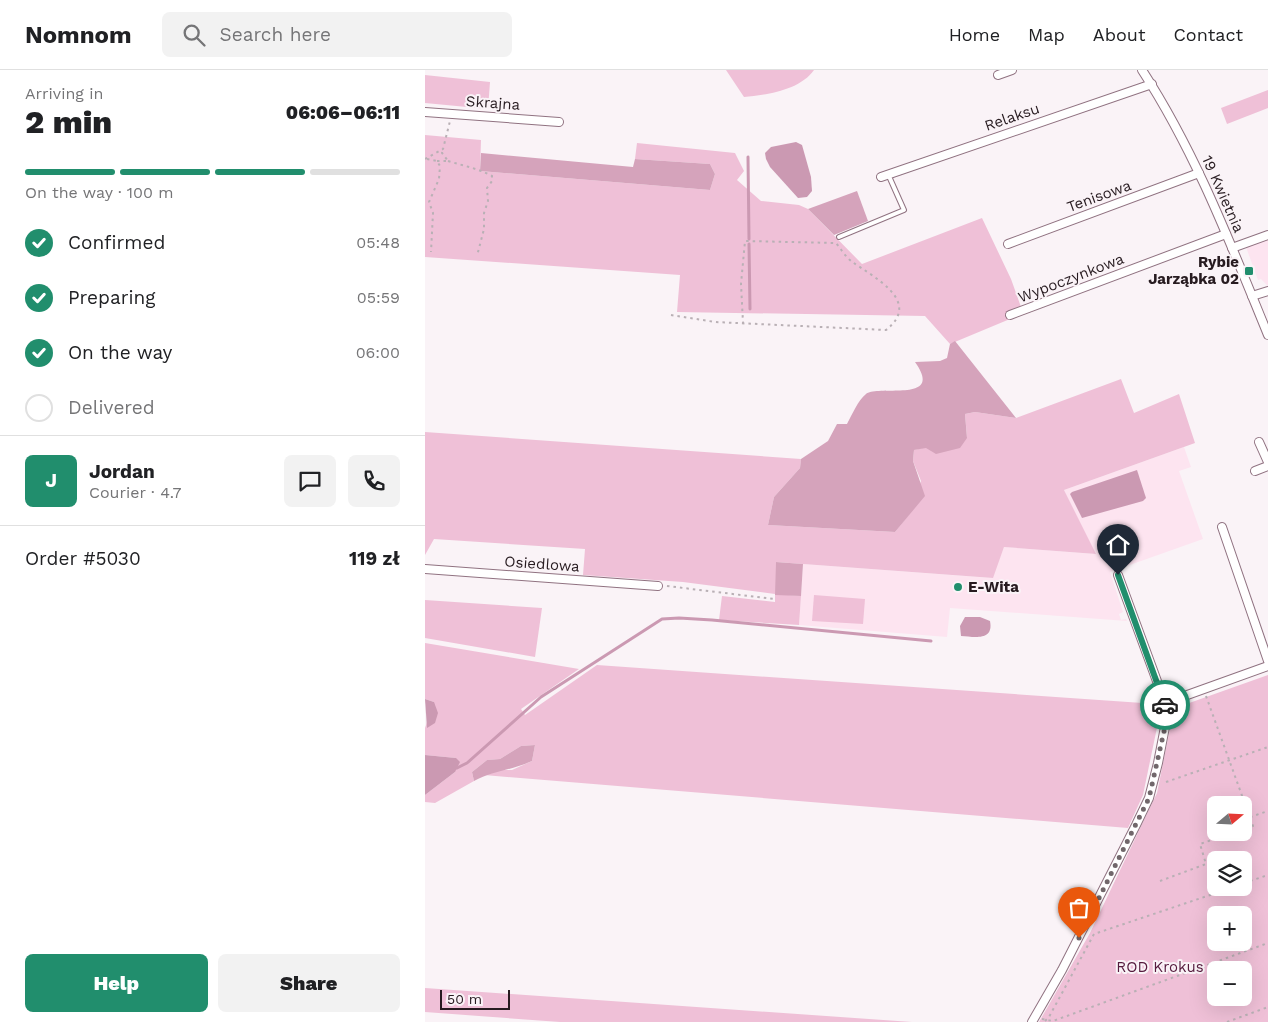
<!DOCTYPE html>
<html lang="en">
<head>
<meta charset="utf-8">
<style>
	body { margin:0; font-family:"Work Sans",sans-serif; background:#f2f2f2; color:#202124; height:100vh; display:flex; flex-direction:column; font-size:19px; white-space:nowrap }
	* { box-sizing:border-box; margin:0 }
	p { font-size:16px; color:#757577 }
	.icon { flex:none; width:28px; height:28px; fill:none; stroke:currentColor; stroke-width:2; stroke-linecap:round; stroke-linejoin:round }
	.map { position:relative; flex:1; overflow:hidden }
	.sheet { display:flex; flex-direction:column; background:#fff; width:425px }
	.sheet>* { flex:none }
	.needle { width:32px; rotate:71deg }
	.tools { position:absolute; left:782px; top:726px; display:grid; gap:10px }
	.tools a { display:grid; place-items:center; width:45px; height:45px; border-radius:8px; background:#fff; box-shadow:0 5px 20px #0002; font-size:25px }
	.scale { position:absolute; left:15px; bottom:12px; width:70px; box-sizing:border-box; padding-left:5px; border:2px solid #271b20; border-top:0; font-size:14px; line-height:18px; white-space:nowrap; color:#271b20; -webkit-text-stroke:4px #faf3f7; paint-order:stroke }
	.pin { position:absolute; display:grid; place-items:center; width:42px; height:42px; color:#fff; margin:-51px -21px; border-radius:50% 50% 50% 0; rotate:-45deg; box-shadow:0 0 5px #0007 }
	.pin .icon { rotate:45deg }
	.courier { position:absolute; display:grid; place-items:center; width:50px; height:50px; margin:-25px; border:4px solid #218e6d; border-radius:50%; background:#fff; color:#222; box-shadow:0 1px 6px #0007 }
	.head em { font-style:normal; font-weight:800 }
	.head div { display:flex; flex-direction:column-reverse }
	.head { display:flex; align-items:center; justify-content:space-between; height:85px; padding:0 25px }
	h1 { font-size:32px; font-weight:800; line-height:38px }
	.bar { display:grid; grid-template-columns:repeat(4,1fr); gap:8px 5px; align-content:center; height:60px; padding:0 25px }
	.bar i { height:6px; border-radius:4px; background:#e0e0e0 }
	.bar .current { background:#218e6d }
	.bar p { grid-column:span 4 }
	.line { display:flex; align-items:center; gap:12px; padding:0 25px; border-top:1px solid #e0e0e0 }
	.line div { flex:1 }
	.round { display:grid; place-items:center; flex:none; width:52px; height:52px; border-radius:8px; background:#f2f2f2 }
	ol { padding:0 25px; list-style:none }
	li { display:flex; align-items:center; gap:15px; height:55px }
	li p { margin-inline-start:auto }
	li .icon { padding:5px; border-radius:50%; background:#218e6d; color:#fff; stroke-width:4 }
	li:last-child { color:#757577 }
	li i { width:28px; height:28px; border:2px solid #e0e0e0; border-radius:50% }
	.primary-button { display:flex; gap:10px; margin-top:auto; padding:10px 25px }
	.primary-button a { flex:1; height:58px; border-radius:8px; background:#218e6d; color:#fff; font-size:20px; font-weight:800; line-height:58px; text-align:center }
	.primary-button a+a { background:#f2f2f2; color:#202124 }
	header { display:flex; align-items:center; gap:30px; box-sizing:border-box; height:70px; padding:0 25px; background:#fff; border-bottom:1px solid #e0e0e0 }
	header strong { font-size:24px }
	nav { display:flex; gap:28px; margin-inline-start:auto; font-size:18px }
	.search { width:350px; height:45px; background:#f2f2f2; display:flex; align-items:center; gap:12px; box-sizing:border-box; padding:0 18px; border-radius:8px; color:#757577; font-size:19px }
	main { display:flex; flex:1; min-height:0 }
	.map>svg:first-child { display:block }
</style>
</head>
<body>
<header>
<strong>Nomnom</strong>
<div class="search"><svg class="icon" aria-label="search" viewBox="0 0 24 24"><circle cx="10" cy="10" r="6"/><path d="M15 15l6 6"/></svg>Search here</div>
<nav><a>Home</a><a>Map</a><a>About</a><a>Contact</a></nav>
</header>
<main>
<section class="sheet">
<div class="head"><div><h1>2 min</h1><p>Arriving in</p></div><em>06:06–06:11</em></div>
<div class="bar"><i class="current"></i><i class="current"></i><i class="current"></i><i></i><p>On the way · 100 m</p></div>
<ol>
<li><svg class="icon" aria-label="check" viewBox="0 0 24 24"><path d="M5 12l5 5 9-10"/></svg>Confirmed<p>05:48</p></li>
<li><svg class="icon" aria-label="check" viewBox="0 0 24 24"><path d="M5 12l5 5 9-10"/></svg>Preparing<p>05:59</p></li>
<li><svg class="icon" aria-label="check" viewBox="0 0 24 24"><path d="M5 12l5 5 9-10"/></svg>On the way<p>06:00</p></li>
<li><i></i>Delivered</li>
</ol>
<div class="line" style="height:90px"><b class="round" style="background:#218e6d;color:#fff">J</b><div><b>Jordan</b><p>Courier · 4.7</p></div><a class="round"><svg class="icon" aria-label="chat" viewBox="0 0 24 24"><path d="M4 5h16v11H9l-5 4z"/></svg></a><a class="round"><svg class="icon" aria-label="phone" viewBox="0 0 24 24"><path d="M5 4h4l2 5-3 2q2 4 5 5l2-3 5 2v4C11 20 4 13 5 4z"/></svg></a></div>
<div class="line" style="height:65px"><div>Order #5030</div><b>119 zł</b></div>
<div class="primary-button"><a>Help</a><a>Share</a></div>
</section>
<div class="map">
<svg width="843" height="952" viewBox="0 0 843 952">
	<rect width="100%" height="100%" fill="#faf3f7"/>
	<g fill="#fde4f0">
		<path d="M843,166v50l-7,-7 -3,1 -12,-33z"/>
		<path d="M759,377l7,20 -12,4 24,68 -93,33 13,40 -4,2 2,6 5,-1 1,2 -177,-13 -3,29 -148,-12 4,-61 189,14 12,-31 91,7 -31,-64z"/>
	</g>
	<g fill="#efc0d7" fill-rule="evenodd">
		<path d="M301,0h88c-14,20 -47,25 -70,27z"/>
		<path d="M0,5l65,7 -2,27 -63,-6z"/>
		<path d="M843,20v18l-41,16 -6,-16z"/>
		<path d="M0,65l56,5 -1,31 230,19 5,-16 -5,-10 -75,-5 2,-16 98,10 9,18 -7,9 24,21 38,4 9,4 54,55 120,-46 29,61 10,28 -11,12 -60,25 -25,-28 -248,-4 3,-37 -255,-18z"/>
		<path d="M696,309l13,34 45,-19 16,49 -131,47 32,64 -92,-7 -11,31 -217,-16v32l25,2 -2,29 -80,-5 3,-24 53,6v-8l-92,-12 -100,-7 2,-26 -151,-10 -9,16v-123l376,27 -1,9 -26,29 -6,28 127,7 16,-20 10,-31 -8,-20 1,-11 53,-13 -2,-23 10,-2 41,6z"/>
		<path d="M389,525l51,4 -2,25 -51,-3z"/>
		<path d="M0,530l117,8 -7,49 -110,-19z"/>
		<path d="M0,573l154,26 -58,40 4,6 72,-50 560,39 3,9 -17,82 -15,33 -644,-53 15,-5h13l20,-9 3,-16 -14,1 -21,13 -13,1 -15,12 2,9 -39,22 -10,-1v-7l30,-23 1,-14 -31,-3v-27l9,-26 -9,-3z"/>
		<path d="M843,605v347h-229l51,-89 67,-140 15,-74 6,-12zM791,735h28v27h-28zM791,790h28v28h-28zM791,845h28v27h-28zM791,900h28v28h-28z"/>
		<path d="M0,918l487,34h-352l-135,-10z"/>
	</g>
	<g fill="#d5a3bb">
		<path d="M56,83l152,14 2,-8 75,5 5,10 -5,16 -230,-19z"/>
		<path d="M432,121l11,30 -34,14 -26,-26z"/>
		<path d="M530,271l61,77 -41,-6 -10,2 2,24 -7,10 -24,6 -10,-6 -12,2 -1,11 12,35 -30,36 -127,-7 6,-28 26,-29 1,-9 27,-18 9,-17h10c5,-9 11,-24 19,-30 12,-10 79,10 49,-32l25,-1 7,-3 3,-14z"/>
		<path d="M351,492l27,2 -2,32 -26,-1z"/>
		<path d="M110,675l-3,16c-20,9 -39,10 -58,20l-2,-9 15,-12 13,-1 21,-13z"/>
	</g>
	<g fill="#cb99b2">
		<path d="M371,72l6,3 9,32 1,14 -5,6 -9,1 -28,-31 -4,-8 -1,-6 6,-6z"/>
		<path d="M712,400l9,28 -3,3 -61,17 -12,-24 2,-2z"/>
		<path d="M540,547h15l10,4c4,20 -15,16 -29,15l-1,-10z"/>
		<path d="M0,629l9,3 4,11 -3,10 -8,5z"/>
		<path d="M0,685l31,3 4,4 -5,10 -30,23z"/>
	</g>
	<g fill="none" stroke-linecap="round" stroke-linejoin="round">
		<g stroke="#cb99b2" stroke-width="3">
			<path d="M323,87l1,82"/>
			<path d="M324,174l1,65"/>
			<path d="M32,698l10,-5 74,-66 121,-78 17,-1 33,2 219,21"/>
		</g>
		<defs>
			<path id="service" d="M414,167l65,-27 -16,-36"/>
			<g id="minor">
				<path d="M717,0c54,83 89,175 126,265"/>
				<path d="M573,5l14,-5"/>
				<path d="M0,42l134,10"/>
				<path d="M456,107l271,-93"/>
				<path d="M583,174l191,-71"/>
				<path d="M807,178l36,-13"/>
				<path d="M827,226l16,-5"/>
				<path d="M585,245l216,-81"/>
				<path d="M834,372l9,20"/>
				<path d="M830,401l13,-5"/>
				<path d="M797,457l46,134"/>
				<path d="M0,499l233,17"/>
				<path d="M740,633l103,-37"/>
				<path d="M607,952l30,-52 74,-145 13,-27 9,-35 7,-36v-24l-47,-128"/>
			</g>
		</defs>
		<use href="#service" stroke="#907281" stroke-width="6"/>
		<use href="#minor" stroke="#907281" stroke-width="10"/>
		<g stroke="#b9b0b5" stroke-width="2" stroke-dasharray="2.5 4" stroke-linecap="butt">
			<path d="M0,89l18,-10 7,-28"/>
			<path d="M2,89l10,2 3,5 -1,13 -10,23 4,11 -2,39"/>
			<path d="M12,91h11l-6,-8 1,-4"/>
			<path d="M23,91c16,5 29,7 44,15v5l-5,7 1,13 -4,12v16l-7,27"/>
			<path d="M246,245l44,7 171,8c37,-29 -13,-53 -35,-69 -6,-5 -10,-12 -15,-18l-91,-2 -4,43 2,39"/>
			<path d="M242,516l107,13"/>
			<path d="M781,626l47,130 -9,3"/>
			<path d="M741,712l102,-35"/>
			<path d="M825,747l18,-6"/>
			<path d="M735,811l46,-17 -6,-20 35,-12"/>
			<path d="M819,813l24,-8"/>
			<path d="M617,949l11,2 215,-78"/>
			<path d="M620,951l4,-4 45,-83 137,-46"/>
			<path d="M802,952l41,-15"/>
		</g>
		<use href="#service" stroke="#fff" stroke-width="4"/>
		<use href="#minor" stroke="#fff" stroke-width="8"/>
	</g>
	<g fill="none" stroke-linecap="round" stroke-linejoin="round">
		<path stroke="#71676b" stroke-width="5" stroke-dasharray="0 9" d="M654,868l70,-140 16,-71v-22"/>
		<path stroke="#218e6d" stroke-width="6" d="M693,505l47,130"/>
	</g>
	<g fill="#218e6d" stroke="#faf3f7" stroke-width="2">
		<rect x="819" y="196" width="10" height="10" rx="2.5"/>
		<circle cx="533" cy="517" r="5"/>
	</g>
	<g text-anchor="middle" stroke-width="4" stroke-linejoin="round" paint-order="stroke">
		<g font-size="15" fill="#271b20" stroke="#faf3f7">
			<text transform="translate(68 33) rotate(4)" y="5">Skrajna</text>
			<text transform="translate(587 47) rotate(-19)" y="5">Relaksu</text>
			<text transform="translate(798 124) rotate(66)" y="5">19 Kwietnia</text>
			<text transform="translate(674 126) rotate(-20)" y="5">Tenisowa</text>
			<text transform="translate(646 208) rotate(-21)" y="5">Wypoczynkowa</text>
			<text transform="translate(117 494) rotate(4)" y="5">Osiedlowa</text>
		</g>
		<g font-size="15" font-weight="bold" fill="#271b20" stroke="#faf3f7" text-anchor="end">
			<text x="814" y="197">Rybie<tspan x="814" dy="17">Jarząbka 02</tspan></text>
			<text x="543" y="522" text-anchor="start">E-Wita</text>
		</g>
		<g font-size="15" fill="#561b3e" stroke="#faf3f7">
			<text x="735" y="902">ROD Krokus</text>
		</g>
	</g>
</svg>
<div class="tools">
<a><svg class="needle" viewBox="-14 -14 28 28"><path d="M0-13l5 13h-10z" fill="#e53935"/><path d="M0 13l5-13h-10z" fill="#757577"/></svg></a>
<a><svg class="icon" aria-label="layers" viewBox="0 0 24 24"><path d="M12 4l9 5-9 5-9-5zM3 14l9 5 9-5"/></svg></a>
<a>+</a>
<a>−</a>
</div>
<div class="scale">50 m</div>
<div class="pin" style="left:654px;top:868px;background:#ea580c"><svg class="icon" aria-label="bag" viewBox="0 0 24 24"><path d="M5 8h14l-1 12H6zM9 8a3 3 0 0 1 6 0"/></svg></div>
<div class="pin" style="left:693px;top:505px;background:#1f2937"><svg class="icon" aria-label="home" viewBox="0 0 24 24"><path d="M3 11l9-7 9 7M6 9v11h12V9"/></svg></div>
<div class="courier" style="left:740px;top:635px"><svg class="icon" aria-label="car" viewBox="0 0 24 24"><path d="M5 17H2v-5l4-1 3-4h7l3 4 3 1v5h-3M9 17h6M6 11h13"/><circle cx="7" cy="17" r="2"/><circle cx="17" cy="17" r="2"/></svg></div>
</div>
</main>
</body>
</html>
